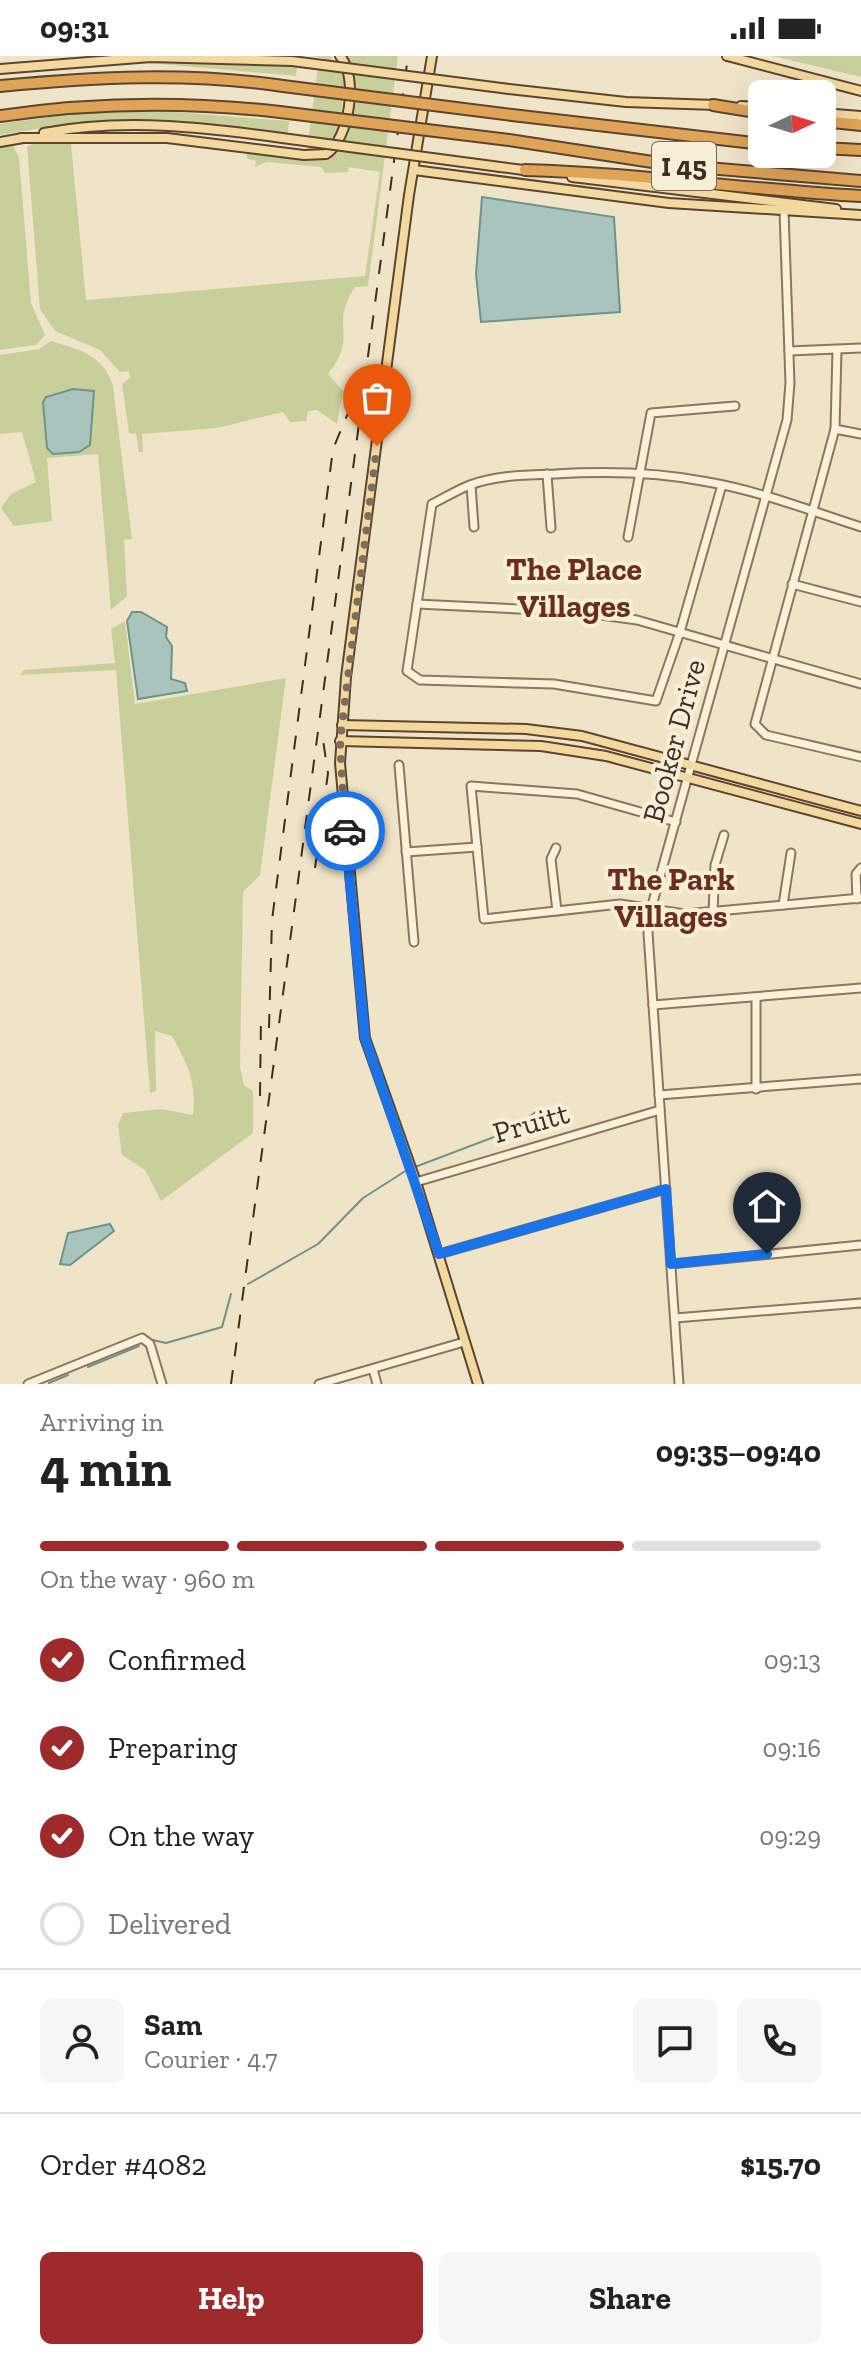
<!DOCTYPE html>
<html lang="en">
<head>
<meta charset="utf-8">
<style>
	body { margin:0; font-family:"Zilla Slab",serif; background:#f6f6f6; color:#222; height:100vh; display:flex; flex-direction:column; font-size:30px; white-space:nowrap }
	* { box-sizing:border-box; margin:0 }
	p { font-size:26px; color:#767676 }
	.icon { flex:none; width:44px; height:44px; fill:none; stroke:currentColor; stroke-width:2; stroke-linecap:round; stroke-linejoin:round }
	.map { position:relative; height:1328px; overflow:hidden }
	.sheet { display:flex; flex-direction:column; background:#fff; flex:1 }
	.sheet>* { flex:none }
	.needle { width:52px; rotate:86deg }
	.buttons { position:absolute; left:748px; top:24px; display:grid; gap:16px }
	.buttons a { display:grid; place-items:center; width:88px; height:88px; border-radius:12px; background:#fff; box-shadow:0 8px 32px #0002; font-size:40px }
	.pin { position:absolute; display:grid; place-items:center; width:68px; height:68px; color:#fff; margin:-82px -34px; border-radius:50% 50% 50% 0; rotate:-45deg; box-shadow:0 0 8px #0007 }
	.pin .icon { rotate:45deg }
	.courier { position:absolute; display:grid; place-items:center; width:80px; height:80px; margin:-40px; border:6px solid #1a73e8; border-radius:50%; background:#fff; color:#222; box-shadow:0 2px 10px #0007 }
	.overview em { font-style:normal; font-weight:800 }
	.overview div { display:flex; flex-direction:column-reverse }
	.overview { display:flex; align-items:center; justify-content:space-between; height:136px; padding:0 40px }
	h1 { font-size:52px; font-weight:800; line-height:60px }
	.bar { display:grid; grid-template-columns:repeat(4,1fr); gap:12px 8px; align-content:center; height:96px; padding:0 40px }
	.bar i { height:10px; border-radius:6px; background:#e0e0e0 }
	.bar .current { background:#9e2a2b }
	.bar p { grid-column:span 4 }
	.line { display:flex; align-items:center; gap:20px; padding:0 40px; border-top:2px solid #e0e0e0 }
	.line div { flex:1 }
	.round { display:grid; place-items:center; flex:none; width:84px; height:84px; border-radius:12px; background:#f6f6f6 }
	ol { padding:0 40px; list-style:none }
	li { display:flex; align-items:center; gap:24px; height:88px }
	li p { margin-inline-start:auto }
	li .icon { padding:8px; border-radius:50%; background:#9e2a2b; color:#fff; stroke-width:4 }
	li:last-child { color:#767676 }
	li i { width:44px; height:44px; border:4px solid #e0e0e0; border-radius:50% }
	.button { display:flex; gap:16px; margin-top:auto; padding:16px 40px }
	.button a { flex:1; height:92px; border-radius:12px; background:#9e2a2b; color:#fff; font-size:32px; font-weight:800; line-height:92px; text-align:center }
	.button a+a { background:#f6f6f6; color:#222 }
	.status { display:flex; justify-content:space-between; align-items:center; height:56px; padding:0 40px; background:#fff; direction:ltr }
	.status svg { height:22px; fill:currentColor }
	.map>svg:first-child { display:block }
</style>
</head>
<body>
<div class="status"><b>09:31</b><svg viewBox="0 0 49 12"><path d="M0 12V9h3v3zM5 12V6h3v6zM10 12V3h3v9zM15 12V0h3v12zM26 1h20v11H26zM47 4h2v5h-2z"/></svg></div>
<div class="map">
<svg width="861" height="1328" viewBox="0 0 861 1328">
	<rect width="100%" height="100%" fill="#f0e4c8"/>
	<g fill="#c9cf9b" fill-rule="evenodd">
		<path d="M311,0h19l15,17 -6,62 -14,15 -18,1 10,-78 6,-15z"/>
		<path d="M343,0h55l-30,230 -13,1c-27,40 5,47 -27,87l15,17 -6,33 -20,-14 -9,1 -2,10 -16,1 -7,-10 -66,16 -75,6 1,18h-4l-3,-18 -7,-1 -7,-49 8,-6 -1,-7 -9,1 -20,-22 -45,-19 -15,-22 -13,-162 12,-6h50l-18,3 15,156 279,-24 15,-104 -31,-5 -1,5 -23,1 -4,-6 -54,-5 -12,5 1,-6 -8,-2 -2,-4 6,-5 63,9 22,-7c15,-24 23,-71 6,-96z"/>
		<path d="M773,0h88v21z"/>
		<path d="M137,6l160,5 -1,9z"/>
		<path d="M149,54l140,11 -1,12c-98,-11 -190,-17 -288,2v-11l78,-11z"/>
		<path d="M8,89l5,1 6,11 12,146 14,32 -9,10 -36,5v-203z"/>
		<path d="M51,285c27,8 53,14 62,45l19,153 -8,1 3,56 -16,14 -13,-156 -51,4 5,63 -38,5 -13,-18 10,-14 25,-12 -14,-50 -22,2v-79l39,-6zM73,333l21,2 -4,54 -44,-48z"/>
		<path d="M125,565l10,83 151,-26 -26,197 -17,17 -3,175 4,18 9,6v42l-92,68 -16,-31 -23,-15 -4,-30 5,-12 38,-4 32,6c4,-31 -6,-52 -21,-79l-17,-5 1,60 -6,2 -34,-423 -96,5 4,-5 91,-7 -4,-34z"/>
	</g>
	<g fill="#a9c4bc" stroke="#6f938a" stroke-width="2">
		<path d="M482,141l132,20 6,95 -139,10 -5,-48z"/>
		<path d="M73,333l21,2 -4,54 -11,7 -26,2 -6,-6 -4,-46 3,-5z"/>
		<path d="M132,556h9l26,15 -1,10 6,9 -1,33 14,4 2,8 -49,8 -11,-78z"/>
		<path d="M110,1168l4,7 -44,34 -10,-1 8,-31z"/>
	</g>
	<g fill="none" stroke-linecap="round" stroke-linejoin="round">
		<g stroke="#6f938a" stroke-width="2">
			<path d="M415,1111l95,-36 31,-23"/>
			<path d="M248,1228l70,-40 45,-46 44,-28"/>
			<path d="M153,1284l13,3 56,-16 9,-33"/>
			<path d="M88,1311l51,-21"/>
			<path d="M49,1327l19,-8"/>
		</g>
		<defs>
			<g id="minor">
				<path d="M837,294l-2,79 -80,295 11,11 95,22"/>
				<path d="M789,295l72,-3"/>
				<path d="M835,373l26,5"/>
				<path d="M547,418l4,54"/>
				<path d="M471,429l3,42"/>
				<path d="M722,429l-42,147 -24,69 -102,-17 -134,-4 -13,-9 25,-167c12,-6 25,-14 38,-19 27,-10 56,-10 85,-11 51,-3 102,-2 153,8 52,9 103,29 153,45"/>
				<path d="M628,481l23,-124 84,-7"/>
				<path d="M792,528l69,18"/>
				<path d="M417,548l162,8 58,8 224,64"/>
				<path d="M399,709l15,177"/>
				<path d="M676,766l-99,-28 -106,-8 13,133 136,-15 65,10 176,-16"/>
				<path d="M556,792l-5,11 6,52"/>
				<path d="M406,796l71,-5"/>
				<path d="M857,843l-1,-25 5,-6"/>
				<path d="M783,849l8,-52"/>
				<path d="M713,856l2,-47 9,-30"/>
				<path d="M756,941v92"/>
				<path d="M653,949l208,-17"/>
				<path d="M659,1039l202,-16"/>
				<path d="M416,1126l244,-72"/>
				<path d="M439,1198l227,-65"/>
				<path d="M671,1208l190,-19"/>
				<path d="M675,1262l186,-15"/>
				<path d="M373,1313l4,15"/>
				<path d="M28,1328l114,-46 8,6 12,40"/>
				<path d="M319,1328l145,-42"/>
				<path d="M679,1328l-31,-451 3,-24 136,-489 3,-37 -6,-172"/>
			</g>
			<g id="major">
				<path d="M432,0l-23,139 -63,482 -6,86 25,275 51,144 62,202"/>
				<path d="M727,0l134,35"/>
				<path d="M0,13l151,-12 141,4"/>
				<path d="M807,22l4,16"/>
				<path d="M509,33l117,13 90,3"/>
				<path d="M741,50l21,1"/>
				<path d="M822,57l39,3"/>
				<path d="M44,77c79,-15 159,-6 238,5"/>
				<path d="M21,82h146l137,17 22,-1c23,-14 33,-77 14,-98"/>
				<path d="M0,86l23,-4"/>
				<path d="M500,111l31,4"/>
				<path d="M414,114l255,33 192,12"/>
				<path d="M572,121l264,32"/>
				<path d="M342,669l184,4 56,7 279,75"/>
				<path d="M340,685l201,5 65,10 255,68"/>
			</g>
			<g id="highway">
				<path d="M0,30c96,-9 188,-14 283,0"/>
				<path d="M713,49l49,8"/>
				<path d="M512,59l250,29"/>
				<path d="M0,60c94,-14 185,-15 280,-4"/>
				<path d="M822,65l39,4"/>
				<path d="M509,84l163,25 189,16"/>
				<path d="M822,92l39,2"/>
				<path d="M525,114c113,3 224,20 336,26"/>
			</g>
		</defs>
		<use href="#minor" stroke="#8d765c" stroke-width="11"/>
		<use href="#major" stroke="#5b4430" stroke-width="12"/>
		<use href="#highway" stroke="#5b4430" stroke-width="14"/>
		<use href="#minor" stroke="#faf1dc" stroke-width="7"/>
		<use href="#major" stroke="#f3d9a0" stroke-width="8"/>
		<use href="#highway" stroke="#e0a458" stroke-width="10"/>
		<g stroke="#3d2e20" stroke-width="2" stroke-dasharray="14 14" stroke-linecap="butt">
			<path d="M315,812l13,-95 -5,-33"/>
			<path d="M269,972l3,-108 61,-471 25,-60"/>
			<path d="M260,1040l1,-80"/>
			<path d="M231,1328l177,-1328"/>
		</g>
		<defs>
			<g id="major-bridge">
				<path d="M292,5l217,28"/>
				<path d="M282,82l218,29"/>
			</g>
			<g id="highway-bridge">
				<path d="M283,30l229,29"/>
				<path d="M280,56l229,28"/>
			</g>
		</defs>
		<use href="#major-bridge" stroke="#5b4430" stroke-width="12" stroke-linecap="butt"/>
		<use href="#highway-bridge" stroke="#5b4430" stroke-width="14" stroke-linecap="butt"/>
		<use href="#major-bridge" stroke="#f3d9a0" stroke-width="8"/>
		<use href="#highway-bridge" stroke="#e0a458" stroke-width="10"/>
	</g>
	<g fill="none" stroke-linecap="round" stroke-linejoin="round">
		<path stroke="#7c6e5b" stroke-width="8" stroke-dasharray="0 14.4" d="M345,775l-5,-90 37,-295"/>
		<path stroke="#1a73e8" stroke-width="10" d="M345,775l20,207 74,216 227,-65 5,75 96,-10"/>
	</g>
	<g text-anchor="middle" stroke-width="8" stroke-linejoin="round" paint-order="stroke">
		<rect fill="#f7eed8" stroke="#756857" stroke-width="2" x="652" y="86" width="64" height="48" rx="6"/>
		<g font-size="28" font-weight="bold" fill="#3d2e20">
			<text x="684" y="120">I 45</text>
		</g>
		<g font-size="30" fill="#3d2e20" stroke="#f7eed8">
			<text transform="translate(674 685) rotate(-75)" y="10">Booker Drive</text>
			<text transform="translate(531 1067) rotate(-16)" y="10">Pruitt</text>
		</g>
		<g font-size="32" font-weight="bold" fill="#6b2e1e" stroke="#f7eed8">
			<text x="574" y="524">The Place<tspan x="574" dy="37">Villages</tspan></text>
			<text x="671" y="834">The Park<tspan x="671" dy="37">Villages</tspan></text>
		</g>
	</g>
</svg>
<div class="buttons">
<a><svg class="needle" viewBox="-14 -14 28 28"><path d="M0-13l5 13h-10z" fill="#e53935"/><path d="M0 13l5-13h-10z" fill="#767676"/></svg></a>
</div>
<div class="pin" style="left:377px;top:390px;background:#ea580c"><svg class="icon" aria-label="bag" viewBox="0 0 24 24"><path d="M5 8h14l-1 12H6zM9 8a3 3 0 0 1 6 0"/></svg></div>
<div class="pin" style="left:767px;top:1198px;background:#1f2937"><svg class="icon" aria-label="home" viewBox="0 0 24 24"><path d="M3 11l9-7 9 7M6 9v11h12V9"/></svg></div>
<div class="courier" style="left:345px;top:775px"><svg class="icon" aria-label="car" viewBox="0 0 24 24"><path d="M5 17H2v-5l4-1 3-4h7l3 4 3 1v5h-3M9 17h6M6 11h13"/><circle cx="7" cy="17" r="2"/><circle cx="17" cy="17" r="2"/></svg></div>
</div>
<section class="sheet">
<div class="overview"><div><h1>4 min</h1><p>Arriving in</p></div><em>09:35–09:40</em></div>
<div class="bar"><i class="current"></i><i class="current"></i><i class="current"></i><i></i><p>On the way · 960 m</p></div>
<ol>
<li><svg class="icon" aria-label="check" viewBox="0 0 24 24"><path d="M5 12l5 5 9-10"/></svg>Confirmed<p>09:13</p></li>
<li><svg class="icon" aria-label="check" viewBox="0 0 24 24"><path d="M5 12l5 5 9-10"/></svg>Preparing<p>09:16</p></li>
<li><svg class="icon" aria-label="check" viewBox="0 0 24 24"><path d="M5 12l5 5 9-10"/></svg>On the way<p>09:29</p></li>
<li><i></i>Delivered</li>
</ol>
<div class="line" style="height:144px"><a class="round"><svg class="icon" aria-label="person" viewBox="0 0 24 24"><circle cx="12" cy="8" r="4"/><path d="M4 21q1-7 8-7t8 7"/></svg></a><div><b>Sam</b><p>Courier · 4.7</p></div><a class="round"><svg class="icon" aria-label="chat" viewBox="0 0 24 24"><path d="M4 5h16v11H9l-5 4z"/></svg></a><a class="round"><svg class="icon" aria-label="phone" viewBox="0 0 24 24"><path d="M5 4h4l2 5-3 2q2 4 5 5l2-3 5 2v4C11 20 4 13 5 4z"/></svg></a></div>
<div class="line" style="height:104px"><div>Order #4082</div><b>$15.70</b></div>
<div class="button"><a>Help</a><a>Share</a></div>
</section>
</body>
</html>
